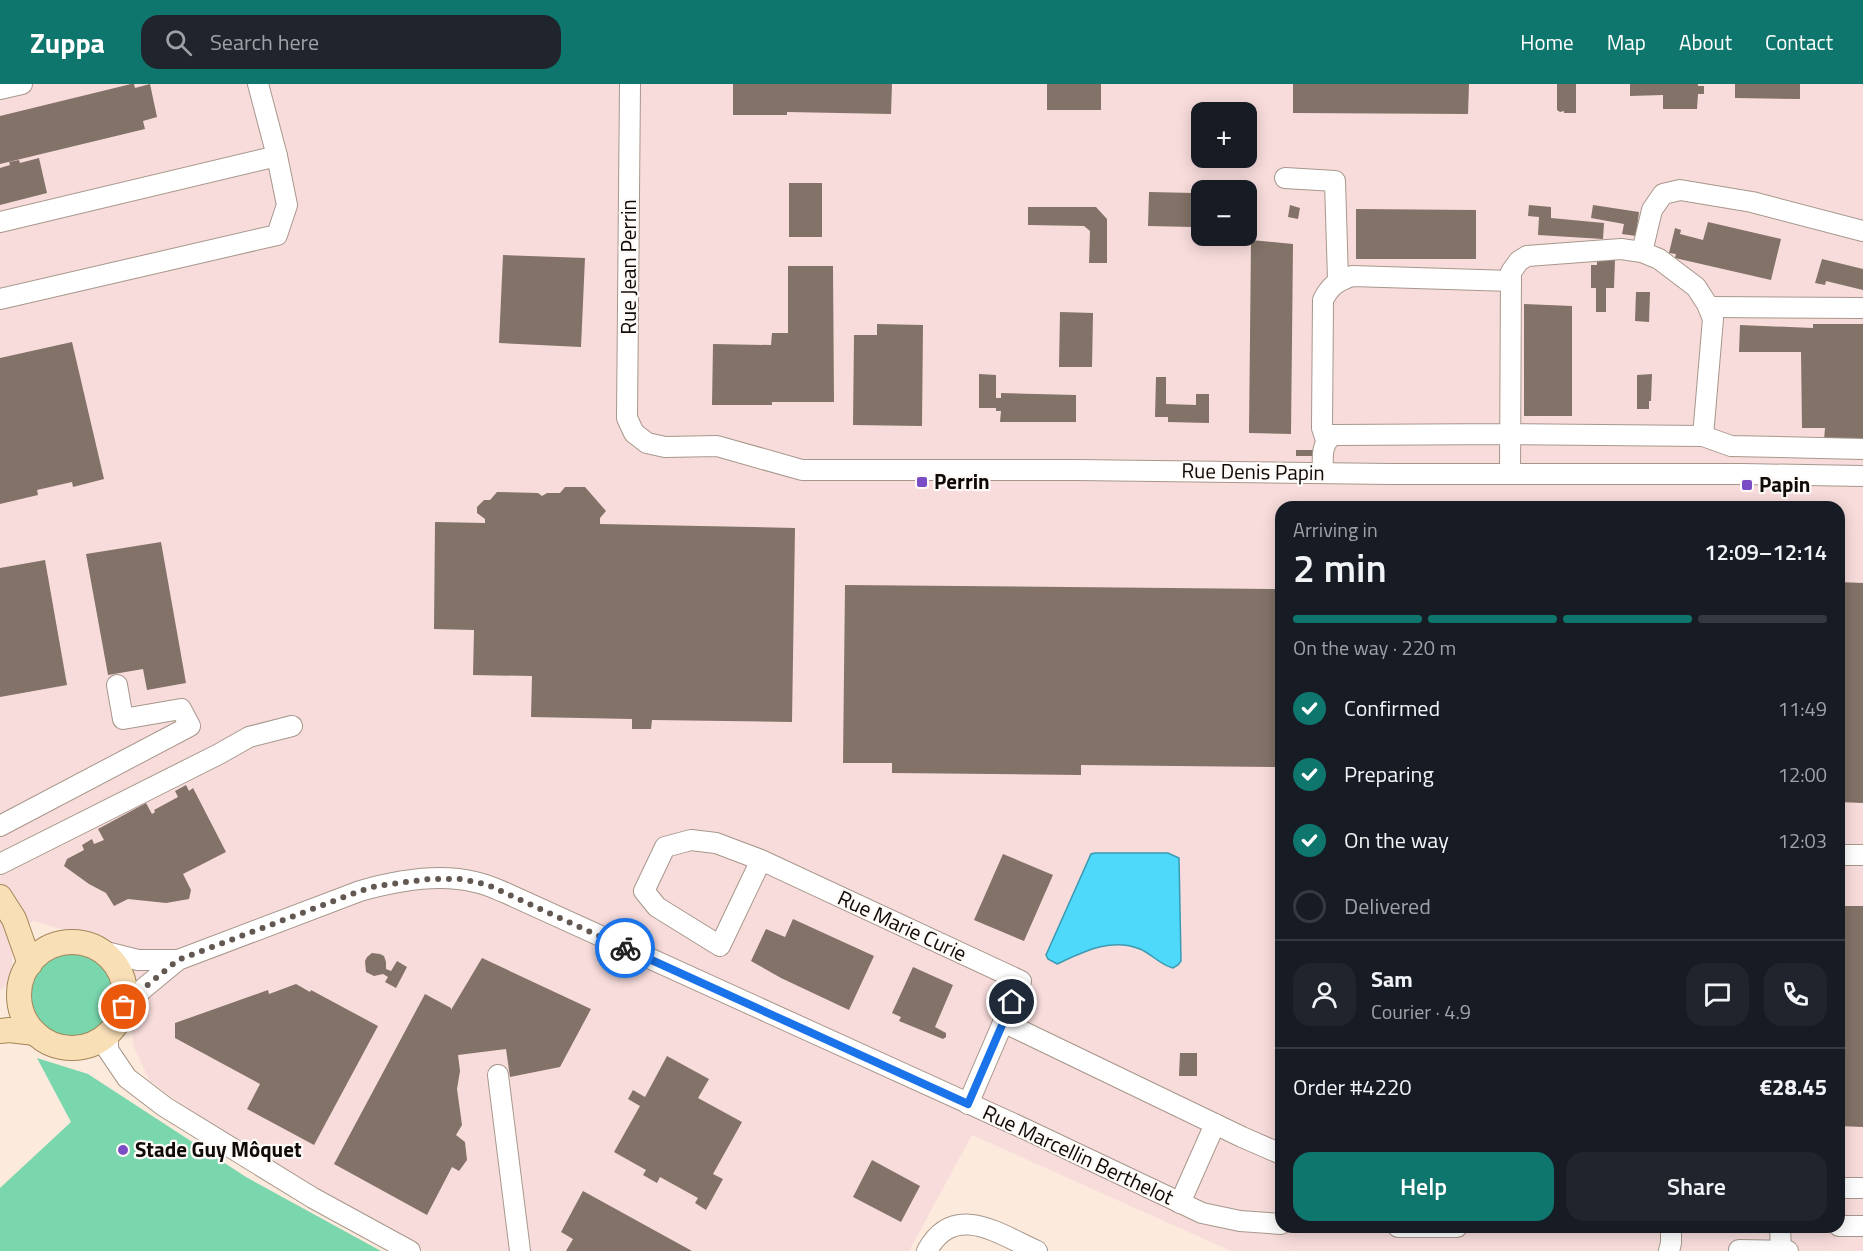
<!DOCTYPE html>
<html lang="en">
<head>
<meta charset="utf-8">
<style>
	body { margin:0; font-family:"Titillium Web",sans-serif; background:#20242c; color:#f1f3f6; height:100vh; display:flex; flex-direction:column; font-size:22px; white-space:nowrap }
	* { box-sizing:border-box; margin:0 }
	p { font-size:20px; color:#9ea1a6 }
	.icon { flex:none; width:33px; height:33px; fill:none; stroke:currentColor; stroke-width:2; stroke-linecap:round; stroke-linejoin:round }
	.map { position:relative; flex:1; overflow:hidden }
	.side { position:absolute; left:1275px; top:417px; width:570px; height:732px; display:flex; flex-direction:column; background:#171b24; border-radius:18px; box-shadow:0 3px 15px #0003 }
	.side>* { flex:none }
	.tools { position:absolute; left:1191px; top:18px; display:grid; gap:12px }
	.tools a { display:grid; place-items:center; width:66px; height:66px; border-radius:12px; background:#171b24; box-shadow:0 3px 15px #0003; font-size:30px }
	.pin { position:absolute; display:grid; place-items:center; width:51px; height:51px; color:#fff; margin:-26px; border:3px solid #fff; border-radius:50%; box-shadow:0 2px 6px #0007 }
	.courier { position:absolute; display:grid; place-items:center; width:60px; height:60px; margin:-30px; border:4px solid #1a73e8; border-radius:50%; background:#fff; color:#222; box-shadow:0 2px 8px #0007 }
	.overview em { font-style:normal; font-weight:600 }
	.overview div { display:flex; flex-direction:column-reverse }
	.overview { display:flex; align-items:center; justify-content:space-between; height:102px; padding:0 18px }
	h1 { font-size:39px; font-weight:600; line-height:45px }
	.bar { display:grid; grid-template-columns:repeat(4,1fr); gap:9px 6px; align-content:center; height:72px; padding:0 18px }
	.bar i { height:8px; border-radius:4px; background:#363941 }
	.bar .on { background:#0f766e }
	.bar p { grid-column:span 4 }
	.line { display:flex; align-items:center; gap:15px; padding:0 18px; border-top:2px solid #363941 }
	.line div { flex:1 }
	.round { display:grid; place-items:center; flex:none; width:63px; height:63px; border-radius:18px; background:#20242c }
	ol { padding:0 18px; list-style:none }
	li { display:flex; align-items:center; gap:18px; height:66px }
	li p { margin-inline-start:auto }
	li .icon { padding:6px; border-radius:50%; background:#0f766e; color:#fff; stroke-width:4 }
	li:last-child { color:#9ea1a6 }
	li i { width:33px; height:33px; border:3px solid #363941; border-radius:50% }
	.primary-button { display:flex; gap:12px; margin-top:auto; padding:12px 18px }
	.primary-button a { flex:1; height:69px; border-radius:18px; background:#0f766e; color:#fff; font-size:24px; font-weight:600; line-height:69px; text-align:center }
	.primary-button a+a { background:#20242c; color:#f1f3f6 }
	header { display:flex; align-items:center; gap:36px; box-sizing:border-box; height:84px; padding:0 30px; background:#0f766e; color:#fff }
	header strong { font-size:28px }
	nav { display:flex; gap:33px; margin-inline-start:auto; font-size:21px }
	.search { width:420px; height:54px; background:#20242c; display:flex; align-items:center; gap:15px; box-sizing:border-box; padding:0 21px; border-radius:18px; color:#9ea1a6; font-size:22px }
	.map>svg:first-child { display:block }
</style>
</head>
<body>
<header>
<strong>Zuppa</strong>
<div class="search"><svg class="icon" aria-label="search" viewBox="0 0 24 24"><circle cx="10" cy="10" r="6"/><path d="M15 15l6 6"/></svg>Search here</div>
<nav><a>Home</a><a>Map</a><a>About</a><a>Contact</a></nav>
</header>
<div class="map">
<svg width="1863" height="1167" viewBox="0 0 1863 1167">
	<rect width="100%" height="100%" fill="#fceadd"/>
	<path fill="#f8dcdc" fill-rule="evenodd" d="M0,0h1863v1167h-632l-259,-116 -63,116h-485l-191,-109 -84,-62 -16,-35 -5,-96 -95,-28 -20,17 -2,44 -11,8zM1202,28h44v46h-44zM1202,106h44v46h-44zM1281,423h558v720h-558z"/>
	<g fill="#7ad6ad">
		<circle cx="71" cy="911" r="46"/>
		<path d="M37,974l51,16 158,103 135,74h-381v-63l71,-66z"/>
	</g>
	<path fill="#4ed8fa" stroke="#3b9ab1" stroke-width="1.5" d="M1095,769h73l11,5 2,103 -3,4 -5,3c-13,-3 -21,-14 -33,-19 -29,-12 -57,3 -83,15l-9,-5 -2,-4 45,-101z"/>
	<g fill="#827267">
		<path d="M131,0h3l1,4 15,-4 7,33 -14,4 2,8 -145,35v-48z"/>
		<path d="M733,0h159l-1,30 -104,-2v3h-54z"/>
		<rect x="1047" y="0" width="54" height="26"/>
		<path d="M1293,0h176l-1,30 -175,-1z"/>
		<path d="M1557,0h19v29h-12v-2l-4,1 -3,-2z"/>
		<path d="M1630,0h68v2h6v8h-6l-1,15h-34v-14l-33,1z"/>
		<path d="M1735,0h65v15l-65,-1z"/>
		<path d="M39,74l8,35 -47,12v-37l10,-3 -1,-3 10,-2 1,3z"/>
		<rect x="789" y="99" width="33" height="54"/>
		<path d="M1149,108l45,1 -1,34 -45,-1z"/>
		<path d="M1290,121l10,3 -2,11 -10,-2z"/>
		<path d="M1529,121l22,2v11l53,5 -1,16 -65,-4 1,-18 -11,-1z"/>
		<path d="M1593,121l46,7 -3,24 -14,-2 2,-10 -33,-6z"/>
		<path d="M1028,123h68l11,12v44h-18l1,-32 -6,-5 -56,-1z"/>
		<path d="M1356,125l120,1v49h-120z"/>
		<path d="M1708,138l73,17 -10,41 -96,-22 1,-4 -7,-1 6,-25 6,2 -1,4 23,6z"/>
		<path d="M1251,156l42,4 -2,190 -42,-1z"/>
		<path d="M503,171l82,3 -4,89 -82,-4z"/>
		<path d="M1597,174l18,1 -1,29h-8v24h-10v-24h-5v-23h6z"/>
		<path d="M1822,175l41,10v21l-37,-9 -1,4 -10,-2z"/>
		<path d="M788,182h45l1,136h-62v3h-60l1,-61 58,1 1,-12h16z"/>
		<path d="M1636,208h14l-1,30 -14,-1z"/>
		<path d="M1524,220l48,2v110h-48z"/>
		<path d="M1060,228l33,1 -1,54h-33z"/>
		<path d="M877,240l46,1 -1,101 -69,-1 1,-90h23z"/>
		<path d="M1813,240h50v117l-39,-1 1,-12h-23l-1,-76h-62l1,-27 73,3z"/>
		<path d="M72,258l32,137 -31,8 -1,-5 -35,8 1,5 -38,9v-146z"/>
		<path d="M979,290l17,1v23h5v-5l75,2v27h-76l1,-11h-5v-3h-17z"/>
		<path d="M1652,290l-1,27h-2v8h-12v-34z"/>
		<path d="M1156,293h10v27l30,1v-11h13v29l-41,-1v-5h-13z"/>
		<rect x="1296" y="366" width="18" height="6"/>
		<path d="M565,403h20l21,24 -6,7v6l195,4 -3,194 -140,-2 -1,9h-19v-10l-101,-2 1,-41 -59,-1 1,-45 -40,-1 1,-107 50,1v-4l-8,-6v-6l7,-7h6l7,-8 41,1 4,3 5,-3h13z"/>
		<path d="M161,458l25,141 -39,7 -4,-21 -35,6 -22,-121z"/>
		<path d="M45,476l22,125 -67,12v-129z"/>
		<path d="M1839,498l24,1v220l-24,-1z"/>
		<path d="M845,501l436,4v178l-200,-2v10l-189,-2v-10h-49z"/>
		<path d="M186,701l3,6 4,-3 33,64 -43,22 8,16 -2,9 -23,4 -38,-4 -14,7 -8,-13 -17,-9 -25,-18 3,-7 17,-9 -2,-5 10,-6 2,5 10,-4 -6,-11 48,-26 6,11 3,-2 -1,-2 24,-13 -3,-6z"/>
		<path d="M1003,770l50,21 -29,66 -50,-21z"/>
		<path d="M1839,822h24v221l-24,-1z"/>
		<path d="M793,835l81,37 -25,54 -68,-32 -30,-17 15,-32 19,8z"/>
		<path d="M372,869l8,1 4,2 2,6v7l5,2 6,-10 10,6 -11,21 -11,-6 3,-5 -5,-3 -9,2 -8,-4 -1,-11 2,-4z"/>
		<path d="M482,874l109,51 -31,58 -50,10 -4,-28 -48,6 2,16 -3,18 5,36 -6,10 9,7 2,18 -8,11 -7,-4 -25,48 -93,-51 91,-170 26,14v2z"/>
		<path d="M913,883l40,18 -18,42 11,6v4l-3,2 -44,-18 2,-4 -9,-4z"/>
		<path d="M296,900l14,8 1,-2 67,36 -64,119 -67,-36 13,-25 -85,-46v-15l93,-33 1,4z"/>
		<path d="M1180,969h17v23h-18z"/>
		<path d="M667,972l42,23 -11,19 44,24 -29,52 10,5 -17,31 -11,-7 3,-5 -38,-21 -3,6 -14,-8 3,-5 -32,-18 26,-46 -12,-7 5,-9 12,7z"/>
		<path d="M872,1076l48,26 -19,36 -48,-25z"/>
		<path d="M583,1107l109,60h-126l7,-12 -12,-7z"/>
	</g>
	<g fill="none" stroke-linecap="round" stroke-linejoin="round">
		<defs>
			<g id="minor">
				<path d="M258,0l19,72"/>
				<path d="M630,0l-3,334 7,15 13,10 18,4 52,-1 85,24h275l314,4h351l121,2"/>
				<path d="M0,5l22,-5"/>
				<path d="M1285,94l50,3 3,99"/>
				<path d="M0,138l277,-66 10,49 -10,30 -277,64"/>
				<path d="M1642,168l10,-42 11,-16 17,-4 72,12 111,29"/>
				<path d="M1709,223l154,1"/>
				<path d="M1703,352l28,10 132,3"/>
				<path d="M1326,356l-4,-12 1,-128c7,-14 14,-19 29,-24l159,5"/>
				<path d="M1323,389c0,-15 -3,-28 10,-38l177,-1 193,2 10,-117 -6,-15 -11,-17 -37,-28 -17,-7 -21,-3 -94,7 -8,5 -8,11 -1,202"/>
				<path d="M0,742l190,-100 -9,-17 -58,10 -6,-34"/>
				<path d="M1839,771h24"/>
				<path d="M761,776l-41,86 -63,-39 -13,-16 21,-44 26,-7 25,3 45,17 260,121 -53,123"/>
				<path d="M0,780l219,-110 30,-17 43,-11"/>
				<path d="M102,867l36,9h40"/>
				<path d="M124,923l20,-19 34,-28 182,-69c35,-10 79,-18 115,-9 11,2 21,7 31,11l519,236 177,84 38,8 41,3"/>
				<path d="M1003,938l239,115 39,17"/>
				<path d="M108,951v15l19,28 38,29 148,91 97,53"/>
				<path d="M498,991l22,176"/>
				<path d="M1839,1104h24"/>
				<path d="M1180,1119l35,-79"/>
				<path d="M1839,1142h24"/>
				<path d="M1398,1143h59"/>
				<path d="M1780,1143l1,24"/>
				<path d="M1739,1166l49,1"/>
				<path d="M927,1167c27,-50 72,-17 110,0"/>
				<path d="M1669,1167l2,-8v-16"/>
			</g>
			<g id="major">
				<path d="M0,813l14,22 16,45"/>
				<circle cx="72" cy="911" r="53"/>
				<path d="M0,947l9,-1 26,3"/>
			</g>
		</defs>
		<use href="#minor" stroke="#a7978b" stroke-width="22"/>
		<use href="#major" stroke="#a48659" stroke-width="26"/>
		<use href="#minor" stroke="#fff" stroke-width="20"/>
		<use href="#major" stroke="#f8dfb6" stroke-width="24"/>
	</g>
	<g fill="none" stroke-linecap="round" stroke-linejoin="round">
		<path stroke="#635851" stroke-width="6" stroke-dasharray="0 10.8" d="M124,923l20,-19 34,-28 182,-69 16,-5 53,-7h31l15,3 13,3 137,63"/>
		<path stroke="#1a73e8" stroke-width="8" d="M625,864l343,156 44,-102"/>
	</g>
	<g fill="#7b4dc5" stroke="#fefaf8" stroke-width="2">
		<rect x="916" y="392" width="12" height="12" rx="3"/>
		<rect x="1741" y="395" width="12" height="12" rx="3"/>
		<circle cx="123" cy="1066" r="6"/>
	</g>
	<g text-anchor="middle" stroke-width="4.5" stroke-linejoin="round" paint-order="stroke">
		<g font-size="21" fill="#100a06" stroke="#fefaf8">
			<text transform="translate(629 183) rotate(-90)" y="7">Rue Jean Perrin</text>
			<text transform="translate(1253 388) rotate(1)" y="7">Rue Denis Papin</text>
			<text transform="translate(902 842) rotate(25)" y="7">Rue Marie Curie</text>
			<text transform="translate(1078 1071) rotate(25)" y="7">Rue Marcellin Berthelot</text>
		</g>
		<g font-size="21" font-weight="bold" fill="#100a06" stroke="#fefaf8" text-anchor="start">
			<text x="934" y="405">Perrin</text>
			<text x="1759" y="408">Papin</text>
			<text x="135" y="1073">Stade Guy Môquet</text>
		</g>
	</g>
</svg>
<div class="tools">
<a>+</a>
<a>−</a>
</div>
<div class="pin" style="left:124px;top:923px;background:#ea580c"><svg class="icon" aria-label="bag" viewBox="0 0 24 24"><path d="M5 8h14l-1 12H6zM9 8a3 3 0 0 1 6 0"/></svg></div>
<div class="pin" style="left:1012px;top:918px;background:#1f2937"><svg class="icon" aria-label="home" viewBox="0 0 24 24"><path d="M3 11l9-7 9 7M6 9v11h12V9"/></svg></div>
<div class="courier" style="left:625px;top:864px"><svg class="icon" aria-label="bike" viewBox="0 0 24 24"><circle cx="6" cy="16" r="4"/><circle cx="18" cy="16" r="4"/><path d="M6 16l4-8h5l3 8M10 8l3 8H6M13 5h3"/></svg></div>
<section class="side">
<div class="overview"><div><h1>2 min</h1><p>Arriving in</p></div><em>12:09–12:14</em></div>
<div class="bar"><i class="on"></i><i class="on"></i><i class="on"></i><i></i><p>On the way · 220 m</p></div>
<ol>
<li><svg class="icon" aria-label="check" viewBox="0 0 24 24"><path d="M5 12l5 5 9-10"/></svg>Confirmed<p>11:49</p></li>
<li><svg class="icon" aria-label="check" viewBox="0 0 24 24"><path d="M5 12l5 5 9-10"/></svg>Preparing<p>12:00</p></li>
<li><svg class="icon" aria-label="check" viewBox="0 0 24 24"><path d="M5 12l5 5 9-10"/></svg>On the way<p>12:03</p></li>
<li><i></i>Delivered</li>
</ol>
<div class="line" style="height:108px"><a class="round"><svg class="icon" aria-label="person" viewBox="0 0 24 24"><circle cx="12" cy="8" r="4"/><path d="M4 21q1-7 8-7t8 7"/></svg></a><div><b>Sam</b><p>Courier · 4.9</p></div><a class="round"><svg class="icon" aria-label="chat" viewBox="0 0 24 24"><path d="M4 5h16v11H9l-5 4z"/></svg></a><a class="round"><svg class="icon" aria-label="phone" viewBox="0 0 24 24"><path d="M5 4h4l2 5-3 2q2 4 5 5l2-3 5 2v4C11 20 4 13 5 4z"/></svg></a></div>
<div class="line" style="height:78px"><div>Order #4220</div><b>€28.45</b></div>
<div class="primary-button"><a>Help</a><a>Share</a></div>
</section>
</div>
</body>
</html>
